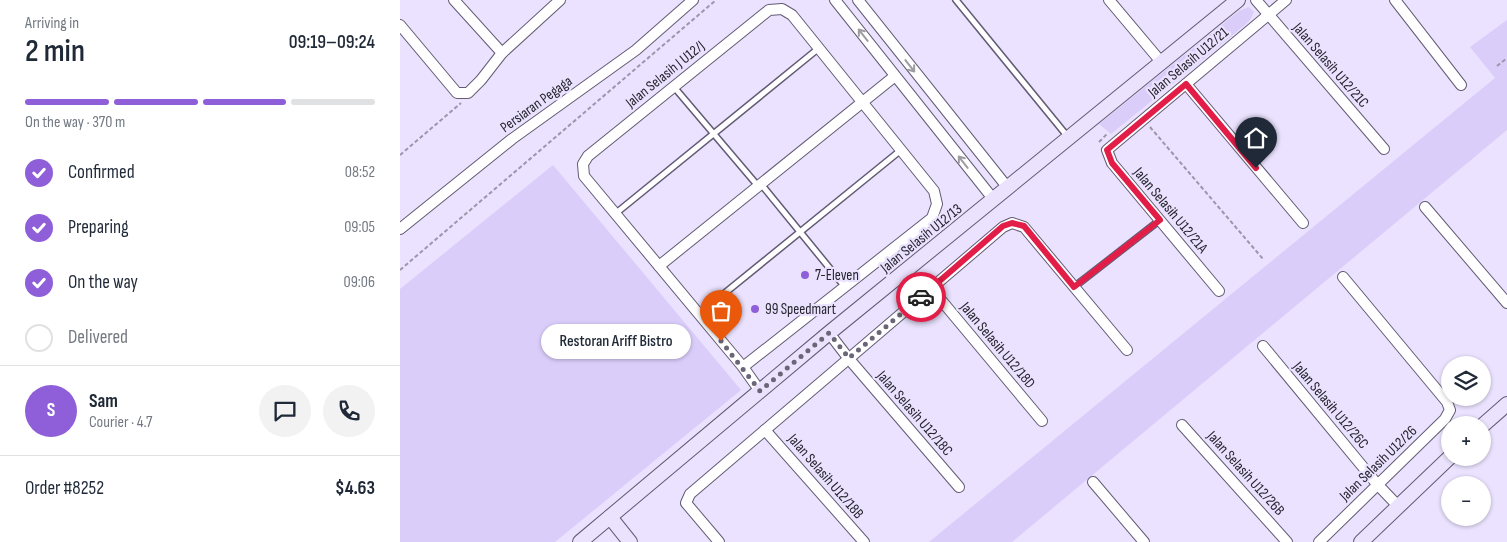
<!DOCTYPE html>
<html lang="en">
<head>
<meta charset="utf-8">
<style>
	body { margin:0; font-family:"Sofia Sans Condensed",sans-serif; background:#f2f2f3; color:#1f2937; height:100vh; display:flex; flex-direction:column; font-size:19px; white-space:nowrap }
	* { box-sizing:border-box; margin:0 }
	p { font-size:16px; color:#747a83 }
	.icon { flex:none; width:28px; height:28px; fill:none; stroke:currentColor; stroke-width:2; stroke-linecap:round; stroke-linejoin:round }
	.map { position:relative; flex:1; overflow:hidden }
	.sheet { display:flex; flex-direction:column; background:#fff; width:400px }
	.sheet>* { flex:none }
	.buttons { position:absolute; left:1041px; top:356px; display:grid; gap:10px }
	.buttons a { display:grid; place-items:center; width:50px; height:50px; border-radius:50%; background:#fff; box-shadow:0 1px 4px #0004; font-size:25px }
	.pin { position:absolute; display:grid; place-items:center; width:42px; height:42px; color:#fff; margin:-51px -21px; border-radius:50% 50% 50% 0; rotate:-45deg; box-shadow:0 0 5px #0007 }
	.pin .icon { rotate:45deg }
	.courier { position:absolute; display:grid; place-items:center; width:50px; height:50px; margin:-25px; border:4px solid #e11d48; border-radius:50%; background:#fff; color:#222; box-shadow:0 1px 6px #0007 }
	.bubble { position:absolute; height:35px; border-radius:18px; background:#fff; box-shadow:0 1px 4px #0004; font-size:16px; font-weight:600; line-height:35px; text-align:center }
	.summary em { font-style:normal; font-weight:600 }
	.summary div { display:flex; flex-direction:column-reverse }
	.summary { display:flex; align-items:center; justify-content:space-between; height:85px; padding:0 25px }
	h1 { font-size:32px; font-weight:600; line-height:38px }
	.bar { display:grid; grid-template-columns:repeat(4,1fr); gap:8px 5px; align-content:center; height:60px; padding:0 25px }
	.bar i { height:6px; border-radius:4px; background:#e0e1e3 }
	.bar .selected { background:#8e5fd9 }
	.bar p { grid-column:span 4 }
	.line { display:flex; align-items:center; gap:12px; padding:0 25px; border-top:1px solid #e0e1e3 }
	.line div { flex:1 }
	.round { display:grid; place-items:center; flex:none; width:52px; height:52px; border-radius:26px; background:#f2f2f3 }
	ol { padding:0 25px; list-style:none }
	li { display:flex; align-items:center; gap:15px; height:55px }
	li p { margin-inline-start:auto }
	li .icon { padding:5px; border-radius:50%; background:#8e5fd9; color:#fff; stroke-width:4 }
	li:last-child { color:#747a83 }
	li i { width:28px; height:28px; border:2px solid #e0e1e3; border-radius:50% }
	main { display:flex; flex:1; min-height:0 }
	.map>svg:first-child { display:block }
</style>
</head>
<body>
<main>
<section class="sheet">
<div class="summary"><div><h1>2 min</h1><p>Arriving in</p></div><em>09:19–09:24</em></div>
<div class="bar"><i class="selected"></i><i class="selected"></i><i class="selected"></i><i></i><p>On the way · 370 m</p></div>
<ol>
<li><svg class="icon" aria-label="check" viewBox="0 0 24 24"><path d="M5 12l5 5 9-10"/></svg>Confirmed<p>08:52</p></li>
<li><svg class="icon" aria-label="check" viewBox="0 0 24 24"><path d="M5 12l5 5 9-10"/></svg>Preparing<p>09:05</p></li>
<li><svg class="icon" aria-label="check" viewBox="0 0 24 24"><path d="M5 12l5 5 9-10"/></svg>On the way<p>09:06</p></li>
<li><i></i>Delivered</li>
</ol>
<div class="line" style="height:90px"><b class="round" style="background:#8e5fd9;color:#fff">S</b><div><b>Sam</b><p>Courier · 4.7</p></div><a class="round"><svg class="icon" aria-label="chat" viewBox="0 0 24 24"><path d="M4 5h16v11H9l-5 4z"/></svg></a><a class="round"><svg class="icon" aria-label="phone" viewBox="0 0 24 24"><path d="M5 4h4l2 5-3 2q2 4 5 5l2-3 5 2v4C11 20 4 13 5 4z"/></svg></a></div>
<div class="line" style="height:65px"><div>Order #8252</div><b>$4.63</b></div>
</section>
<div class="map">
<svg width="1107" height="542" viewBox="0 0 1107 542">
	<rect width="100%" height="100%" fill="#eae2fe"/>
	<g fill="#dacdfa">
		<path d="M849,7l5,5 -4,8 -5,5 -134,109 -12,-10 140,-113z"/>
		<path d="M1107,20v110l-495,412h-83l566,-464 -25,-31z"/>
		<path d="M153,165l188,225 -186,152h-155v-253z"/>
	</g>
	<g fill="none" stroke-linecap="round" stroke-linejoin="round">
		<defs>
			<g id="lane">
				<path d="M556,0l112,137"/>
				<path d="M274,87l84,99"/>
				<path d="M361,184l84,103"/>
				<path d="M215,214l204,-166"/>
				<path d="M674,287l86,-67"/>
				<path d="M299,314l202,-164"/>
			</g>
			<g id="street">
				<path d="M54,0l48,53"/>
				<path d="M435,0l159,200"/>
				<path d="M458,0l150,188"/>
				<path d="M709,0l53,63"/>
				<path d="M856,0l128,149"/>
				<path d="M995,0l66,85"/>
				<path d="M0,25l57,68h11l13,-13 21,-27 58,-53"/>
				<path d="M786,84l117,139"/>
				<path d="M1025,207l82,96"/>
				<path d="M0,229l112,-90 124,-89 57,-50"/>
				<path d="M259,266l236,-190"/>
				<path d="M531,288l111,133"/>
				<path d="M819,291l-107,-128 -5,-13 179,-150"/>
				<path d="M429,333l20,26 110,128"/>
				<path d="M863,346l114,138 21,22"/>
				<path d="M343,367l189,-149 5,-14 -3,-13 -142,-176 -10,-6 -13,1 -181,146 -5,8 1,12 159,191 17,24"/>
				<path d="M782,425l105,117"/>
				<path d="M365,430l99,112"/>
				<path d="M693,482l51,60"/>
				<path d="M319,542l-33,-39 4,-9 313,-267 9,-4 12,4 103,123"/>
				<path d="M919,542l126,-123 5,-9 -3,-8 -104,-125"/>
			</g>
			<g id="secondary">
				<path d="M1082,426l25,-22"/>
				<path d="M210,517l20,25"/>
				<path d="M180,542l249,-209 409,-333"/>
				<path d="M961,542l89,-85"/>
			</g>
		</defs>
		<use href="#lane" stroke="#635b73" stroke-width="8"/>
		<use href="#street" stroke="#635b73" stroke-width="12"/>
		<use href="#secondary" stroke="#635b73" stroke-width="16"/>
		<g stroke="#9c96ab" stroke-width="2" stroke-dasharray="4 2.5" stroke-linecap="butt">
			<path d="M1097,66l10,-8"/>
			<path d="M750,127l113,132"/>
			<path d="M699,142l8,-8 1,1"/>
			<path d="M0,155l61,-52"/>
			<path d="M0,270l316,-270"/>
		</g>
		<use href="#lane" stroke="#fff" stroke-width="5"/>
		<use href="#street" stroke="#fff" stroke-width="10"/>
		<use href="#secondary" stroke="#ebe2fd" stroke-width="14"/>
	</g>
	<defs><path id="oneway-shaft" d="M-6 0H5M1.5-3L5.5 0L1.5 3" fill="none" stroke-width="1.6" stroke-linecap="round" stroke-linejoin="round" transform="scale(1.25)"/></defs>
	<g stroke="#9e9ca1">
		<use href="#oneway-shaft" transform="translate(463 35) rotate(-128)"/>
		<use href="#oneway-shaft" transform="translate(510 66) rotate(52)"/>
		<use href="#oneway-shaft" transform="translate(563 162) rotate(-128)"/>
	</g>
	<g fill="none" stroke-linecap="round" stroke-linejoin="round">
		<path stroke="#6b6677" stroke-width="5" stroke-dasharray="0 9" d="M321,341l39,50 69,-58 20,25 72,-61"/>
		<path stroke="#e11d48" stroke-width="6" d="M521,297l82,-71 9,-3 12,3 50,61 86,-67 -48,-57 -5,-13 79,-66 70,84"/>
	</g>
	<g fill="#8e5fd9" stroke="#eae2fe" stroke-width="2">
		<circle cx="405" cy="275" r="5"/>
		<circle cx="355" cy="309" r="5"/>
	</g>
	<g text-anchor="middle" stroke-width="4.5" stroke-linejoin="round" paint-order="stroke">
		<g font-size="15" fill="#27242e" stroke="#eae2fe">
			<text transform="translate(788 62) rotate(-40)" y="5">Jalan Selasih U12/21</text>
			<text transform="translate(931 65) rotate(49)" y="5">Jalan Selasih U12/21C</text>
			<text transform="translate(265 74) rotate(-39)" y="5">Jalan Selasih J U12/J</text>
			<text transform="translate(136 104) rotate(-36)" y="5">Persiaran Pegaga</text>
			<text transform="translate(771 210) rotate(50)" y="5">Jalan Selasih U12/21A</text>
			<text transform="translate(521 238) rotate(-39)" y="5">Jalan Selasih U12/13</text>
			<text transform="translate(598 345) rotate(50)" y="5">Jalan Selasih U12/18D</text>
			<text transform="translate(931 405) rotate(50)" y="5">Jalan Selasih U12/26C</text>
			<text transform="translate(515 413) rotate(49)" y="5">Jalan Selasih U12/18C</text>
			<text transform="translate(978 463) rotate(-44)" y="5">Jalan Selasih U12/26</text>
			<text transform="translate(846 473) rotate(48)" y="5">Jalan Selasih U12/26B</text>
			<text transform="translate(426 476) rotate(49)" y="5">Jalan Selasih U12/18B</text>
		</g>
		<g font-size="15" fill="#27242e" stroke="#eae2fe" text-anchor="start">
			<text x="415" y="280">7-Eleven</text>
			<text x="365" y="314">99 Speedmart</text>
		</g>
	</g>
</svg>
<div class="buttons">
<a><svg class="icon" aria-label="layers" viewBox="0 0 24 24"><path d="M12 4l9 5-9 5-9-5zM3 14l9 5 9-5"/></svg></a>
<a>+</a>
<a>−</a>
</div>
<div class="pin" style="left:321px;top:341px;background:#ea580c"><svg class="icon" aria-label="bag" viewBox="0 0 24 24"><path d="M5 8h14l-1 12H6zM9 8a3 3 0 0 1 6 0"/></svg></div>
<div class="pin" style="left:856px;top:168px;background:#1f2937"><svg class="icon" aria-label="home" viewBox="0 0 24 24"><path d="M3 11l9-7 9 7M6 9v11h12V9"/></svg></div>
<div class="courier" style="left:521px;top:297px"><svg class="icon" aria-label="car" viewBox="0 0 24 24"><path d="M5 17H2v-5l4-1 3-4h7l3 4 3 1v5h-3M9 17h6M6 11h13"/><circle cx="7" cy="17" r="2"/><circle cx="17" cy="17" r="2"/></svg></div>
<div class="bubble" style="left:141px;top:324px;width:150px">Restoran Ariff Bistro</div>
</div>
</main>
</body>
</html>
